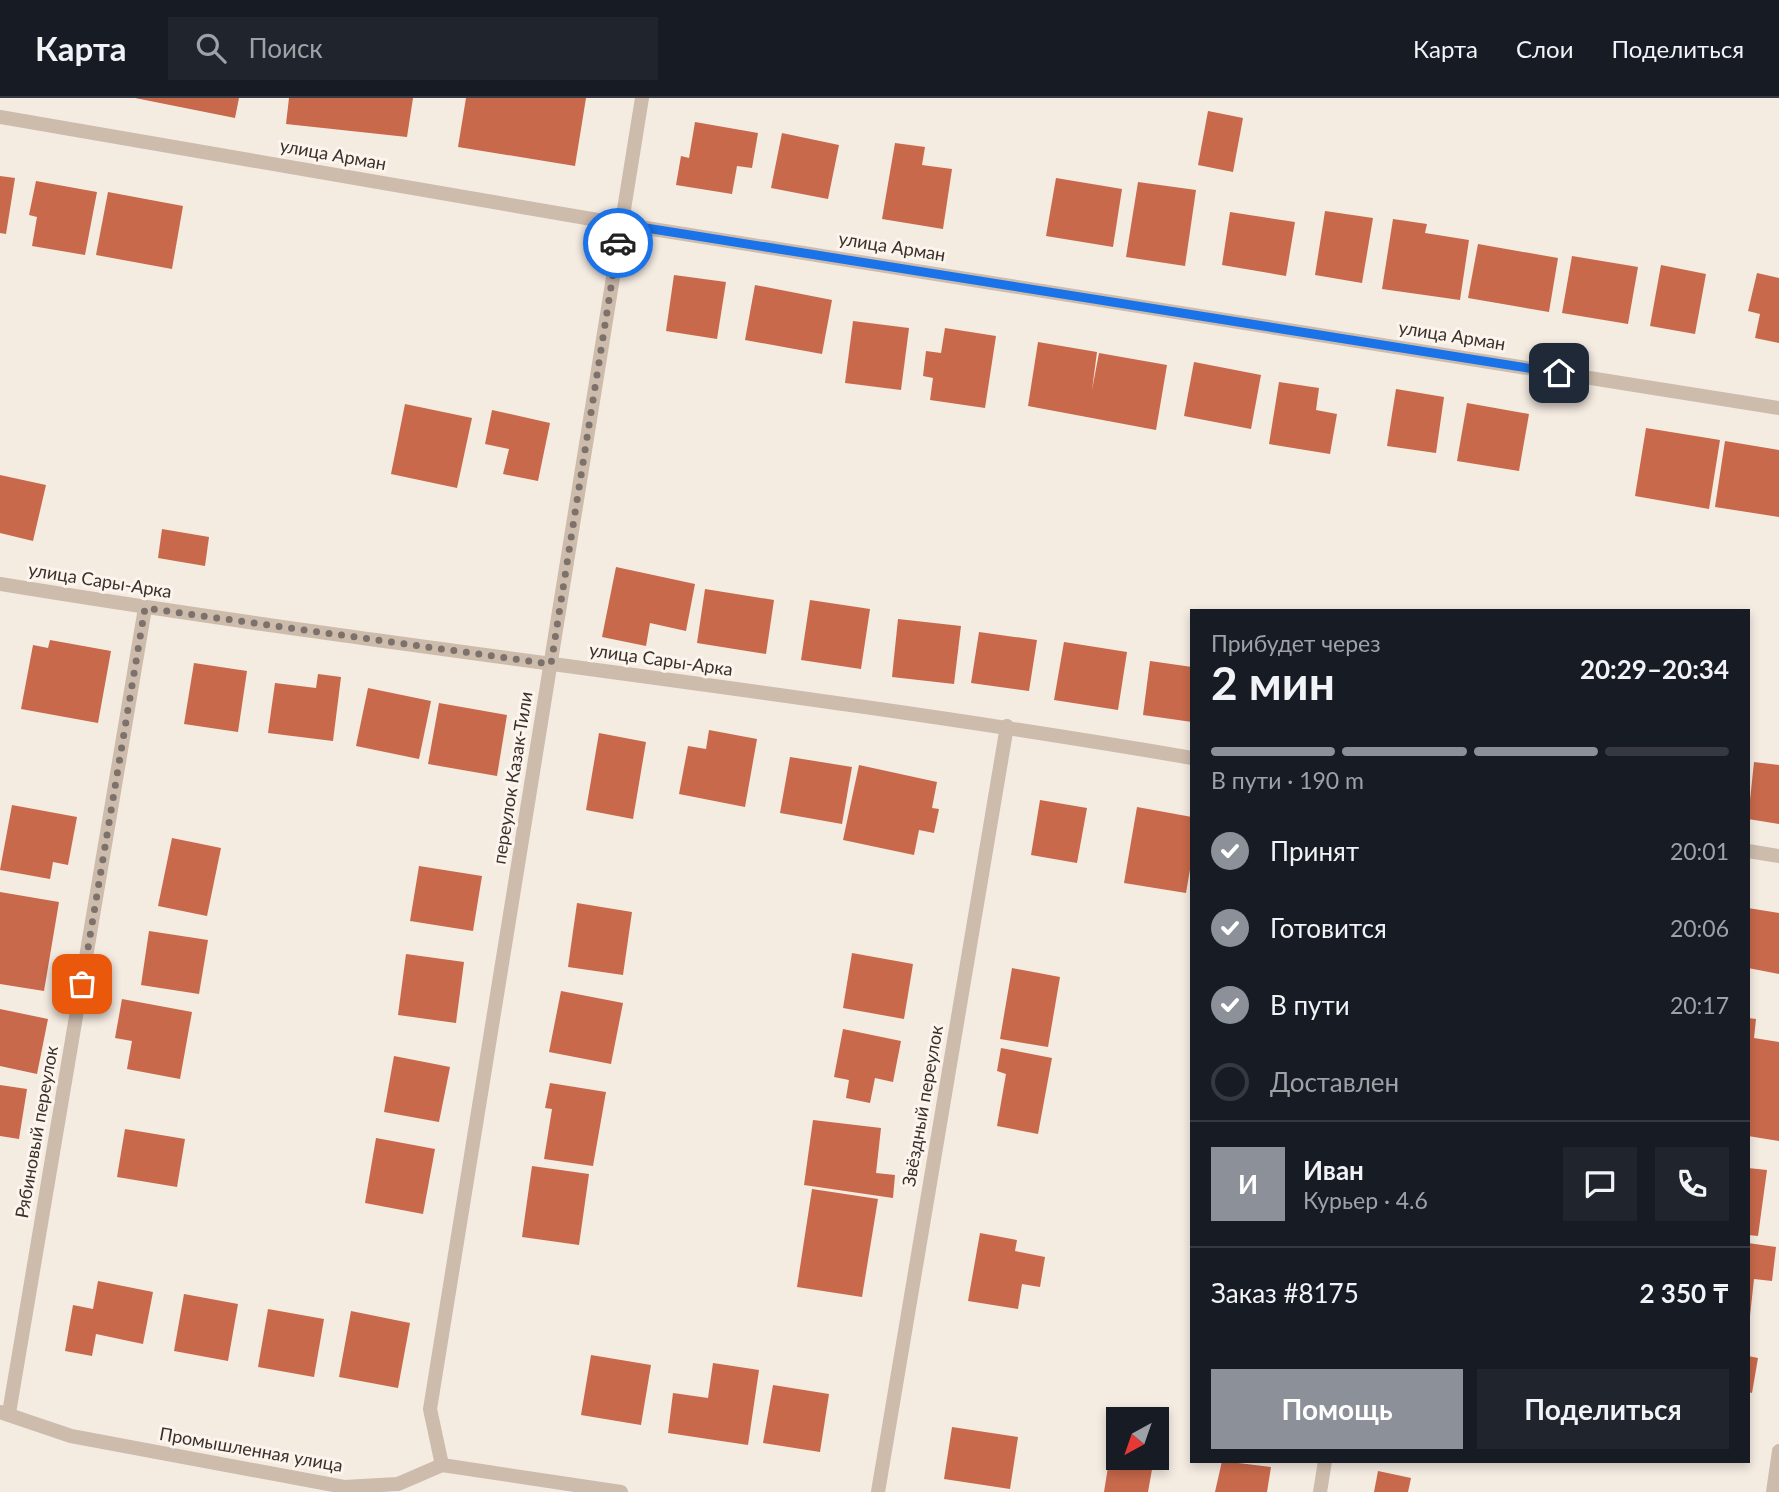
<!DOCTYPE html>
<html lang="ru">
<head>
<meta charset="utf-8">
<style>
	body { margin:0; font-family:Lato,sans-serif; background:#20242c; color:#f1f3f6; height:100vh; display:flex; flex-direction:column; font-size:26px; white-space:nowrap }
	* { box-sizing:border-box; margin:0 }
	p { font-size:23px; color:#9ea1a6 }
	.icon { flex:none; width:38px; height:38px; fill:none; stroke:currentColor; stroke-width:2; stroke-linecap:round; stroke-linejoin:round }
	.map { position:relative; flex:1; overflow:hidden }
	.details { position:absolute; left:1190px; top:511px; width:560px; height:854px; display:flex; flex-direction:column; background:#171b24; border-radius:0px; box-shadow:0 4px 10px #0003 }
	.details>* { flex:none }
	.needle { width:46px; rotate:220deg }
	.tools { position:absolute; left:1106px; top:1309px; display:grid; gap:14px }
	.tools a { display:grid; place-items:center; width:63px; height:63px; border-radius:0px; background:#171b24; box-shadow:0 4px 10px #0003; font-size:35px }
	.pin { position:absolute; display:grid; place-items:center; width:60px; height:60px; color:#fff; margin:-30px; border-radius:14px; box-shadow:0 4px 10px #0006 }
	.courier { position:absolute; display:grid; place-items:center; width:70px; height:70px; margin:-35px; border:5px solid #1a73e8; border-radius:50%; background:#fff; color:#222; box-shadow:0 2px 9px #0007 }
	.summary em { font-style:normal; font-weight:700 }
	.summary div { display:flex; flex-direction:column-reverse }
	.summary { display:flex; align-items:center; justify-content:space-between; height:119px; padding:0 21px }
	h1 { font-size:46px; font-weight:700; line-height:52px }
	.bar { display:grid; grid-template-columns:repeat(4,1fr); gap:10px 7px; align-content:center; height:84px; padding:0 21px }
	.bar i { height:9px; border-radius:5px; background:#363941 }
	.bar .current { background:#8c9099 }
	.bar p { grid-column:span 4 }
	.line { display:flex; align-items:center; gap:18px; padding:0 21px; border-top:2px solid #363941 }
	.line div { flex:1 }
	.round { display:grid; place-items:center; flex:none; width:74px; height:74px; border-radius:0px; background:#20242c }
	ol { padding:0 21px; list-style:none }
	li { display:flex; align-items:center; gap:21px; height:77px }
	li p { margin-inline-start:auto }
	li .icon { padding:7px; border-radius:50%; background:#8c9099; color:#fff; stroke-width:4 }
	li:last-child { color:#9ea1a6 }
	li i { width:38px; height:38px; border:4px solid #363941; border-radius:50% }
	.button { display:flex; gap:14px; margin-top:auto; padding:14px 21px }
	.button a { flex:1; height:80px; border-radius:0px; background:#8c9099; color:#fff; font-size:28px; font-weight:700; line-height:80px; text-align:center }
	.button a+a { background:#20242c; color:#f1f3f6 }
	header { display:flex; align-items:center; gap:42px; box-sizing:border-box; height:98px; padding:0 35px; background:#171b24; border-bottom:2px solid #363941 }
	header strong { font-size:33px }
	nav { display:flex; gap:38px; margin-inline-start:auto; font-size:24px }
	.search { width:490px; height:63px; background:#20242c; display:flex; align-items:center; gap:18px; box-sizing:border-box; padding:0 24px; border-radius:0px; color:#9ea1a6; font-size:26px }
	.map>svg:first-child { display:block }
</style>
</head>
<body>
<header>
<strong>Карта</strong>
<div class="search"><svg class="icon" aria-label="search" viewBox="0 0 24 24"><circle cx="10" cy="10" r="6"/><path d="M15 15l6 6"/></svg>Поиск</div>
<nav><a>Карта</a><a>Слои</a><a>Поделиться</a></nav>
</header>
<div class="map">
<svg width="1779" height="1394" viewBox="0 0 1779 1394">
	<rect width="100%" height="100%" fill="#f4ebe1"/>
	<g fill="#c8694b">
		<path d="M135,0h104l-4,20z"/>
		<path d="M289,0h124l-6,39 -121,-13z"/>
		<path d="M466,0h120l-11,68 -117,-19z"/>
		<path d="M1208,13l35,7 -10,54 -35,-7z"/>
		<path d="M695,24l63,11 -6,35 -15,-2 -5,28 -56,-9 5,-29 8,2z"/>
		<path d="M782,35l57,12 -11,54 -57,-11z"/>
		<path d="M895,45l30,4 -3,18 30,4 -9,60 -61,-10z"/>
		<path d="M0,78l15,2 -9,56 -6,-1z"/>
		<path d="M1056,80l66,11 -9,58 -67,-11z"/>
		<path d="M36,83l61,11 -12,63 -53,-9 5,-29 -8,-2z"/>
		<path d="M1138,84l58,8 -11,76 -59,-9z"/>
		<path d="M108,94l75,14 -11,63 -76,-14z"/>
		<path d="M1325,113l48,7 -11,65 -47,-8z"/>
		<path d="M1230,114l65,10 -9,54 -64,-11z"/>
		<path d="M1393,121l34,5 -2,9 44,7 -9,60 -78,-11z"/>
		<path d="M1478,146l80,14 -9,54 -81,-14z"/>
		<path d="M1572,158l66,11 -10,57 -66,-11z"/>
		<path d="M1661,167l45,9 -11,60 -45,-8z"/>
		<path d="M1757,175l22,5v65l-24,-5 5,-24 -12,-3z"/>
		<path d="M674,177l52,7 -9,57 -51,-8z"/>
		<path d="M755,187l77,15 -10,54 -77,-14z"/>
		<path d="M853,223l56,7 -8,62 -56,-7z"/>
		<path d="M945,230l51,8 -11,72 -55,-8 3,-22 -10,-2 3,-25 15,2z"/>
		<path d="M1038,244l59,10 -5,38 7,-37 68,12 -11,65 -128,-24z"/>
		<path d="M1194,264l67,13 -10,54 -67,-13z"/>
		<path d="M1279,284l40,6 -3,22 21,4 -7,40 -61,-10z"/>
		<path d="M1396,291l48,8 -8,56 -49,-7z"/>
		<path d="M1467,305l62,11 -10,57 -62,-10z"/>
		<path d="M405,306l67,14 -15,70 -66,-14z"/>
		<path d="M492,312l58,13 -12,58 -35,-7 6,-25 -24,-5z"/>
		<path d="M1646,330l74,12 -11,69 -74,-13z"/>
		<path d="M1725,343l54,9v67l-64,-10z"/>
		<path d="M0,377l46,10 -13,56 -33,-8z"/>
		<path d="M162,431l47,8 -4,29 -47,-8z"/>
		<path d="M616,469l79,17 -9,47 -36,-8 -4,23 -44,-9z"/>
		<path d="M705,491l69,11 -8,54 -69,-11z"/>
		<path d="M810,502l60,9 -9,60 -60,-9z"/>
		<path d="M898,521l63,7 -7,58 -62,-7z"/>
		<path d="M979,534l58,8 -8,51 -58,-8z"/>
		<path d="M50,542l61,11 -13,72 -77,-14 12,-64 15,3z"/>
		<path d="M1064,544l63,10 -9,58 -64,-10z"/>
		<path d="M1150,563l42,6v55l-49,-7z"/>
		<path d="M194,565l53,8 -9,61 -54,-8z"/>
		<path d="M318,576l23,3 -8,64 -65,-8 7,-50 41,5z"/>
		<path d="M368,590l63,13 -12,58 -63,-13z"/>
		<path d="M439,605l68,12 -10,61 -69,-12z"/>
		<path d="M709,632l48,9 -12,68 -66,-13 9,-48 18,3z"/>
		<path d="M599,635l47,9 -13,77 -47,-9z"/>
		<path d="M790,659l62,10 -10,57 -62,-11z"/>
		<path d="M1754,664l25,3v59l-31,-5z"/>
		<path d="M859,667l78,17 -5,26 7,1 -5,24 -15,-3 -5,25 -71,-15z"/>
		<path d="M1040,702l47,8 -10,55 -46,-8z"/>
		<path d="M12,707l65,12 -9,48 -15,-3 -3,17 -50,-9z"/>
		<path d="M1137,709l55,10v41l-6,35 -62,-10z"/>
		<path d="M172,740l49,10 -14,68 -49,-10z"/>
		<path d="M419,768l63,10 -9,55 -63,-10z"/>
		<path d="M0,794l59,10 -15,89 -44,-7z"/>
		<path d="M577,805l55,9 -9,63 -55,-8z"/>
		<path d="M1748,810l31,5v61l-31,-6z"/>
		<path d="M149,833l59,9 -9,54 -58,-9z"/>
		<path d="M852,855l61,11 -9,55 -61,-11z"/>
		<path d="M406,856l58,8 -8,61 -58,-8z"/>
		<path d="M1012,870l48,9 -12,70 -48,-8z"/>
		<path d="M561,893l62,12 -12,61 -62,-12z"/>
		<path d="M122,901l70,13 -12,67 -53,-10 5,-28 -17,-3z"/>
		<path d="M0,911l48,10 -11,55 -37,-8z"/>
		<path d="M1748,920l8,1 -2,19 25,4v99l-31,-5z"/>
		<path d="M843,931l58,12 -8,41 -18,-4 -5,25 -24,-5 3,-18 -15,-3z"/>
		<path d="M1001,950l51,10 -14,76 -41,-8 9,-52 -9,-3z"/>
		<path d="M394,958l56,11 -11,55 -55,-10z"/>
		<path d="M550,985l56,9 -13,74 -49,-7 8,-50 -7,-1z"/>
		<path d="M0,987l27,4 -8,50 -19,-3z"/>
		<path d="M813,1022l68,8 -5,45 19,2 -2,23 -89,-13z"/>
		<path d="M125,1031l60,10 -8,48 -60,-10z"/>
		<path d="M376,1040l59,11 -12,65 -58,-11z"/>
		<path d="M532,1068l57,8 -10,71 -57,-8z"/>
		<path d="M1748,1070l19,2 -9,66 -10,-1z"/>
		<path d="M812,1091l66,10 -16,98 -65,-10z"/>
		<path d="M980,1135l37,7 -2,11 30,6 -5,30 -18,-3 -4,25 -50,-8z"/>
		<path d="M1748,1145l28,4 -4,34 -18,-2 -4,37z"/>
		<path d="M98,1183l55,11 -10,52 -47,-10 -4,22 -27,-5 8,-46 20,4z"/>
		<path d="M184,1196l54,10 -10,57 -54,-10z"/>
		<path d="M268,1211l56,10 -10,58 -56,-10z"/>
		<path d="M351,1213l59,12 -12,65 -59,-11z"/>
		<path d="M591,1257l60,10 -10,60 -60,-10z"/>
		<path d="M1748,1258l10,2 -6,35 -4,-1z"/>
		<path d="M713,1265l46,7 -11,75 -80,-12 5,-40 35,5z"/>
		<path d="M773,1287l56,9 -9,58 -57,-9z"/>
		<path d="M952,1329l66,10 -8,52 -66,-10z"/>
		<path d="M1114,1331l4,1v28h36l-6,34h-44z"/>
		<path d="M1222,1363l49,6 -4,25h-52z"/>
		<path d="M1378,1373l33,7 -3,14h-34z"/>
	</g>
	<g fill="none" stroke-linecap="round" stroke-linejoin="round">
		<g stroke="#cdbbac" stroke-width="14">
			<path d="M0,19l621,107 1158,184"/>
			<path d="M0,486c396,65 796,106 1192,174"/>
			<path d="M1748,753l31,5"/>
			<path d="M0,1314l71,24 273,51 54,-3 44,-19 179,27"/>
			<path d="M9,1315l136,-805"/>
			<path d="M442,1367l-12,-56 212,-1311"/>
			<path d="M878,1394l129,-766"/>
			<path d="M1320,1394l5,-31"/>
			<path d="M1773,1394l6,-41"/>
		</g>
	</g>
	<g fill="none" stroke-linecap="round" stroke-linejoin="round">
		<path stroke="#7c716b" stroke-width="7" stroke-dasharray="0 12.6" d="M82,886l63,-376 406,56 67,-421"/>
		<path stroke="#1a73e8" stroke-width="9" d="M618,145l3,-19 938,149"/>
	</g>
	<g text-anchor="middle" stroke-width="6" stroke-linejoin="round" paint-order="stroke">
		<g font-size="18" fill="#3b302b" stroke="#fbf5ee">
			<text transform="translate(333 57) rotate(10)" y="6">улица Арман</text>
			<text transform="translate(892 149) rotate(9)" y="6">улица Арман</text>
			<text transform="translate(1452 238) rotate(9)" y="6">улица Арман</text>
			<text transform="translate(100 483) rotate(9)" y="6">улица Сары-Арка</text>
			<text transform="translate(661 562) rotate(8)" y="6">улица Сары-Арка</text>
			<text transform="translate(513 680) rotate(-81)" y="6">переулок Казак-Тили</text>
			<text transform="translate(923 1008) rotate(-80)" y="6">Звёздный переулок</text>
			<text transform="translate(37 1034) rotate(-80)" y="6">Рябиновый переулок</text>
			<text transform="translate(251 1352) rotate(10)" y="6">Промышленная улица</text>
		</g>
	</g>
</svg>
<div class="tools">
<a><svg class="needle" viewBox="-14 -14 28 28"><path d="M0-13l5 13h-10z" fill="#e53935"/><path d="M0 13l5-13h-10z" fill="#9ea1a6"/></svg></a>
</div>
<div class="pin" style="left:82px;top:886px;background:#ea580c"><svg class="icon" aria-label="bag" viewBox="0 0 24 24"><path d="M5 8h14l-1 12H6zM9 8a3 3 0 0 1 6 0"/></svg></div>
<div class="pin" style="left:1559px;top:275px;background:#1f2937"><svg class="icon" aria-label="home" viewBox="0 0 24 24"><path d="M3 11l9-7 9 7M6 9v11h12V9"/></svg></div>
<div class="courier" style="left:618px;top:145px"><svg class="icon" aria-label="car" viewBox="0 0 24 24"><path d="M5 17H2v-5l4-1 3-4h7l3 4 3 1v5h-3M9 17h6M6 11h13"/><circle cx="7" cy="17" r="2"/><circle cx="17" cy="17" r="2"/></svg></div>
<section class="details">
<div class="summary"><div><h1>2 мин</h1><p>Прибудет через</p></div><em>20:29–20:34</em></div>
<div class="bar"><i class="current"></i><i class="current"></i><i class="current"></i><i></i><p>В пути · 190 m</p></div>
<ol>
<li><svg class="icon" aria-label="check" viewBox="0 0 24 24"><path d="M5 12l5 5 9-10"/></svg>Принят<p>20:01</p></li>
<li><svg class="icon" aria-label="check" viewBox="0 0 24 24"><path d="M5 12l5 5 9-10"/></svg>Готовится<p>20:06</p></li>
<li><svg class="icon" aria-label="check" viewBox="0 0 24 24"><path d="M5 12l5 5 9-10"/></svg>В пути<p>20:17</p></li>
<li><i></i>Доставлен</li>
</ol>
<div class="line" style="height:126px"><b class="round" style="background:#8c9099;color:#fff">И</b><div><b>Иван</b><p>Курьер · 4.6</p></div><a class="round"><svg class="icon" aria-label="chat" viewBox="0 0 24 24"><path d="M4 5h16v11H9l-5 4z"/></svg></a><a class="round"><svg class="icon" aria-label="phone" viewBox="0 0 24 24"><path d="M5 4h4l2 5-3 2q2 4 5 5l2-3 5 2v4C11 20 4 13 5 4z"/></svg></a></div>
<div class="line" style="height:91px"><div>Заказ #8175</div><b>2 350 ₸</b></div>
<div class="button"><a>Помощь</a><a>Поделиться</a></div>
</section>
</div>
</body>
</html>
